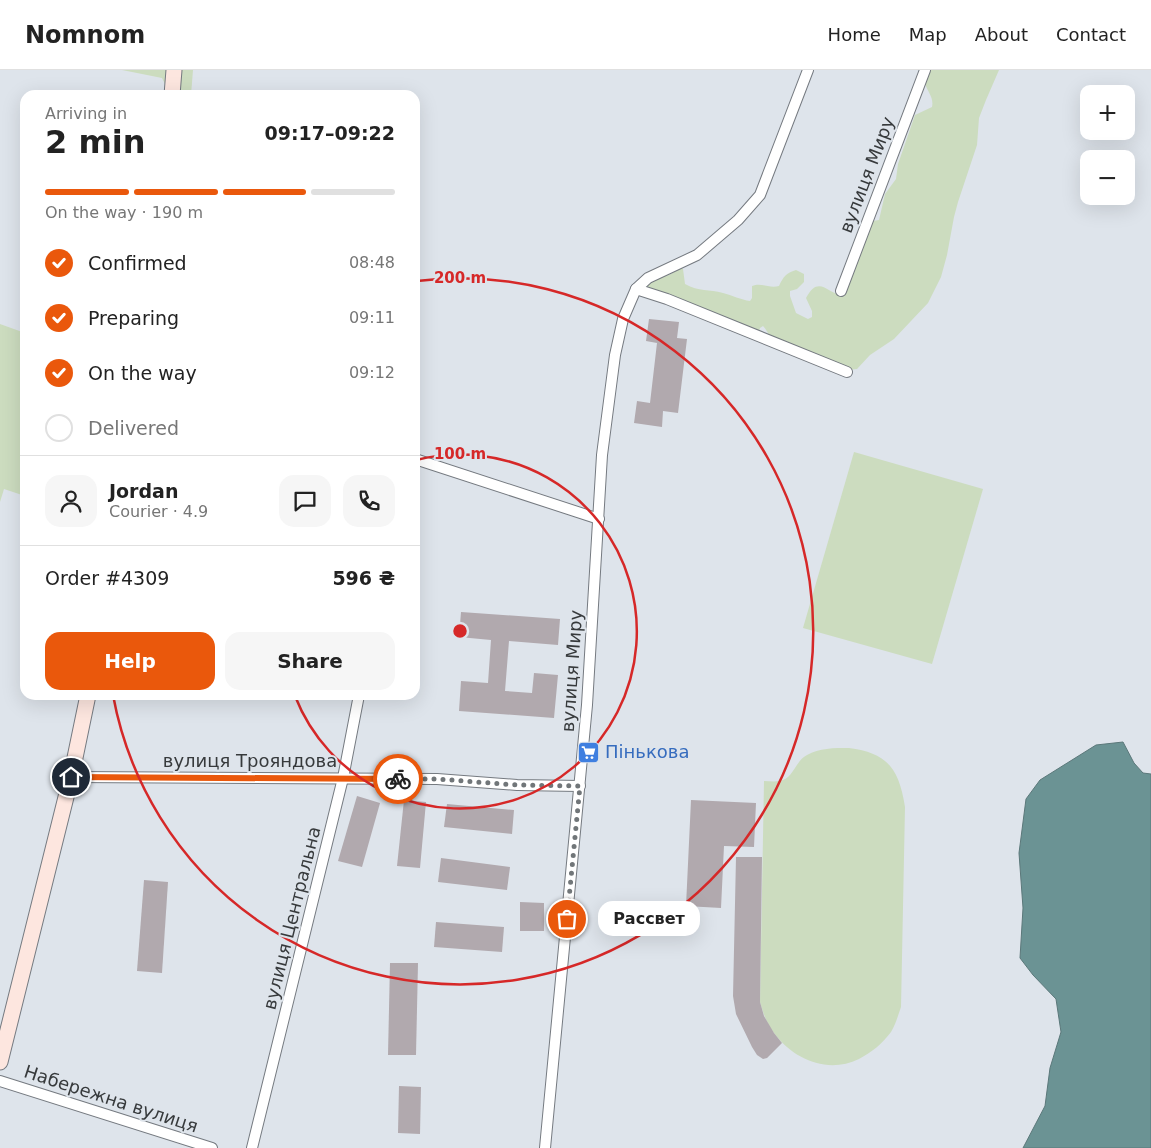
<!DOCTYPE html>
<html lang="en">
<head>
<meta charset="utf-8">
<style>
	body { margin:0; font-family:"DejaVu Sans",sans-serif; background:#f6f6f6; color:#222; height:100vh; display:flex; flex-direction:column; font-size:19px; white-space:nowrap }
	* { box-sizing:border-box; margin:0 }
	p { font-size:16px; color:#767676 }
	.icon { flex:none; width:28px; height:28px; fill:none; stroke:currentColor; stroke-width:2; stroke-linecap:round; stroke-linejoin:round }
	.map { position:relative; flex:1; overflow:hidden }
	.drawer { position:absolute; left:20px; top:20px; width:400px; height:610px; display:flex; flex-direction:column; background:#fff; border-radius:15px; box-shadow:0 5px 20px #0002 }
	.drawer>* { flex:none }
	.buttons { position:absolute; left:1080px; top:15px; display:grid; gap:10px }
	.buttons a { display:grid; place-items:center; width:55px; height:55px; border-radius:10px; background:#fff; box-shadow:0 5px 20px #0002; font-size:25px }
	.pin { position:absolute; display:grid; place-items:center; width:42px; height:42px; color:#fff; margin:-21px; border:2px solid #fff; border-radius:50%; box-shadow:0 1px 5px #0007 }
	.courier { position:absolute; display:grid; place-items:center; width:50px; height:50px; margin:-25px; border:4px solid #ea580c; border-radius:50%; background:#fff; color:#222; box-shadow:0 1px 6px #0007 }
	.bubble { position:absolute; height:35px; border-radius:15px; background:#fff; box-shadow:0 5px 20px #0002; font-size:16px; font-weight:800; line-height:35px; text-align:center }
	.overview em { font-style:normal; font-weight:800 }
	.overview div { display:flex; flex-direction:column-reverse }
	.overview { display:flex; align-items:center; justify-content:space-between; height:85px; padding:0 25px }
	h1 { font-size:32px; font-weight:800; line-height:38px }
	.bar { display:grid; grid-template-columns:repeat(4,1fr); gap:8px 5px; align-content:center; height:60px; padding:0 25px }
	.bar i { height:6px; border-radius:4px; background:#e0e0e0 }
	.bar .selected { background:#ea580c }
	.bar p { grid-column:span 4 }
	.line { display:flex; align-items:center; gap:12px; padding:0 25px; border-top:1px solid #e0e0e0 }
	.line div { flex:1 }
	.round { display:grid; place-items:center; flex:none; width:52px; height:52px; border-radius:15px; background:#f6f6f6 }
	ol { padding:0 25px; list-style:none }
	li { display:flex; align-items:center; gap:15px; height:55px }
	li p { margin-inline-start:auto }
	li .icon { padding:5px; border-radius:50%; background:#ea580c; color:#fff; stroke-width:4 }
	li:last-child { color:#767676 }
	li i { width:28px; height:28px; border:2px solid #e0e0e0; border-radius:50% }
	.primary-button { display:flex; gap:10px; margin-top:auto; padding:10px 25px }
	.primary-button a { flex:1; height:58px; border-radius:15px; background:#ea580c; color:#fff; font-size:20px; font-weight:800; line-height:58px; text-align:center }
	.primary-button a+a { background:#f6f6f6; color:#222 }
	header { display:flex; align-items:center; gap:30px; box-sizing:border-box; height:70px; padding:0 25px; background:#fff; border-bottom:1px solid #e0e0e0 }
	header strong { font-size:24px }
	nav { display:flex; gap:28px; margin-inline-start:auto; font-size:18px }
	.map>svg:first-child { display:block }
</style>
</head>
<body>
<header>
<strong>Nomnom</strong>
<nav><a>Home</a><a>Map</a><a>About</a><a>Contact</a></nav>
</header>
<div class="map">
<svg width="1151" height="1078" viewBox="0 0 1151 1078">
	<rect width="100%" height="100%" fill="#dee4eb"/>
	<g fill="#ccdcbf">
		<path d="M122,0h45v18l-5,-10z"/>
		<path d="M180,0h13l-2,25h-12z"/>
		<path d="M929,0h70l-13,30 -7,18 -2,27 -19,57 -4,15 -7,38 -6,22 -13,26 -34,36 -24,16 -13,14 -10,1 -76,-33c-3,-3 -5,-8 -8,-11l-3,2 -1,4 -110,-42 -2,-5 8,-9c5,0 11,1 16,-2 4,-3 5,-6 9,-7l3,2 2,15c14,8 24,5 38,9 9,2 18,7 27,8l2,-3v-12c10,-4 17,3 27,0 4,-9 7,-13 17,-16l8,4v8l-7,7 -7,2v5l6,17 12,6 4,-2v-6l-6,-13c13,-24 21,-4 38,-2l29,-75 6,-1 6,-26 11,-15 2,-15 17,-49 17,-8c2,-9 -4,-15 -7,-23z"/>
		<path d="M0,254l25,9v163l-21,-7 -4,13z"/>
		<path d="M854,382l129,37 -51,175 -129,-36z"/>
		<path d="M849,678c39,5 50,21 56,59l-4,200c-3,8 -5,17 -10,25 -9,12 -19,20 -32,27 -31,15 -65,1 -85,-26 -7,-9 -11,-20 -14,-31l4,-221c5,0 10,1 15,0 14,-1 16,-20 28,-26 12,-7 27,-7 42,-7z"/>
	</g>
	<path fill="#6b9394" stroke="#5b787a" d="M1123,672l11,21 9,10 8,1v374h-128l22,-42 5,-38 11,-36 -5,-33 -23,-24 -13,-17 3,-50 -4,-55 7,-54 14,-19 56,-35z"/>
	<g fill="#b1a9ae">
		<path d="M649,249l30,3 -2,16 10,1 -9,74 -15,-2 -1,16 -28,-4 3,-22 13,2 7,-60 -11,-2z"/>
		<path d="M461,542l99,7 -2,26 -49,-4 -4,50 27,2 2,-20 24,2 -4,43 -95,-7 2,-30 27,2 3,-43 -32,-3z"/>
		<path d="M357,726l23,7 -18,64 -24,-6z"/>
		<path d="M404,730l22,2 -6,66 -23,-2z"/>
		<path d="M691,730l65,3 -2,44 -30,-1 -3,62 -35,-2z"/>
		<path d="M447,734l67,6 -2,24 -68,-7z"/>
		<path d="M736,787h26l-2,145 4,14 10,17 8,10 -15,15 -4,1 -6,-4 -5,-8 -16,-33 -3,-18z"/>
		<path d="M441,788l69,9 -3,23 -69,-8z"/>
		<path d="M144,810l24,2 -6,91 -25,-2z"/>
		<path d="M520,832l24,1v28h-24z"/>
		<path d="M436,852l68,5 -2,25 -68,-5z"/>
		<path d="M390,893h28l-2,92h-28z"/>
		<path d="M399,1016l22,1 -1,47 -22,-1z"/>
	</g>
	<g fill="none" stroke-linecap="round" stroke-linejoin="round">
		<defs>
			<g id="street">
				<path d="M636,219l12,-11 49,-23 41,-35 22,-25 48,-125"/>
				<path d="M841,221l84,-221"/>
				<path d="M415,389l184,60"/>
				<path d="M71,707l366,2 80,6 63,1"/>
				<path d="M0,1011l212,67"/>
				<path d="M252,1078l91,-370 16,-83"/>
				<path d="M545,1078l42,-443 15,-250 13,-100 8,-36 13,-30 31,10 180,73"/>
			</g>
			<g id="secondary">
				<path d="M172,25l2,-25"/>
				<path d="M0,992l71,-285 17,-82"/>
			</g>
		</defs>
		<use href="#street" stroke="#757a80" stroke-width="12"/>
		<use href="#secondary" stroke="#757a80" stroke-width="17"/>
		<use href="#street" stroke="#fff" stroke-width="10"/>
		<use href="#secondary" stroke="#fde6df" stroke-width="15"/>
	</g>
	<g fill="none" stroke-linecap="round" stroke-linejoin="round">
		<path stroke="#717679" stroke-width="5" stroke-dasharray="0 9" d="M398,709h39l80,6 63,1 -13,133"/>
		<path stroke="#ea580c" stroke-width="6" d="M71,707l327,2"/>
	</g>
	<g fill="none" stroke="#d62828" stroke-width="2.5">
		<path d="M416 390A177 177 0 1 1 295 626"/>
		<path d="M417 211A353 353 0 1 1 113 625"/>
	</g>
	<defs>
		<symbol id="supermarket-square" viewBox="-11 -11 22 22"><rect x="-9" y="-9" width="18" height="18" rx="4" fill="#3f7fe0" stroke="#dee4eb"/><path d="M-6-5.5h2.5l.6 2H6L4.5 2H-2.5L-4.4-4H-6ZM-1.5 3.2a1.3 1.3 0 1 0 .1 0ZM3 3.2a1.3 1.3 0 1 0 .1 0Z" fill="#fff"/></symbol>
	</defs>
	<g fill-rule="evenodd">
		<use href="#supermarket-square" x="576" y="670" width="25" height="25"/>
	</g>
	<g text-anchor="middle" stroke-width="4" stroke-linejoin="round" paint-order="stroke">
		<g font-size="18" fill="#373a3c" stroke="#dee4eb">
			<text transform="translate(867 105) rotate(-69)" y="6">вулиця Миру</text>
			<text transform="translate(572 601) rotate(-86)" y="6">вулиця Миру</text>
			<text x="250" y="697">вулиця Трояндова</text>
			<text transform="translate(292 848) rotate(-76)" y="6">вулиця Центральна</text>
			<text transform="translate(111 1029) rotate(18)" y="6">Набережна вулиця</text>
		</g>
		<g font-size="18" fill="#366cbe" stroke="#dee4eb" text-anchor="start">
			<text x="605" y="688">Пінькова</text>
		</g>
	</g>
	<circle cx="460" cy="561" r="8" fill="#d62828" stroke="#dee4eb" stroke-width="2.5"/>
	<g font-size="15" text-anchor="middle" font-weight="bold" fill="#d62828" stroke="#dee4eb" stroke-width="4" stroke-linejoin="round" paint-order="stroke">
		<text x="460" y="213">200 m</text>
		<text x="460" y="389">100 m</text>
	</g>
</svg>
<div class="buttons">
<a>+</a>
<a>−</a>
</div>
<div class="pin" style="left:567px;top:849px;background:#ea580c"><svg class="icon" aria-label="bag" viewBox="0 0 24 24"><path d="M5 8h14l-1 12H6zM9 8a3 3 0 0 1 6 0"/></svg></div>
<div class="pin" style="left:71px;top:707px;background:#1f2937"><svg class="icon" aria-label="home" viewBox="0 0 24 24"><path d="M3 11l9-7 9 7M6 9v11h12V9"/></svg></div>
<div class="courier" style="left:398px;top:709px"><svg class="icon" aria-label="bike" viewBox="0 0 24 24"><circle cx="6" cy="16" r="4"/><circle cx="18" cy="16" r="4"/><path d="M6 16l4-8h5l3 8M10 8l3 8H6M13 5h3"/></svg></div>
<div class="bubble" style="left:598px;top:831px;width:102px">Рассвет</div>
<section class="drawer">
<div class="overview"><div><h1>2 min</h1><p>Arriving in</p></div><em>09:17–09:22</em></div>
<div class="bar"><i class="selected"></i><i class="selected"></i><i class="selected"></i><i></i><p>On the way · 190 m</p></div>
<ol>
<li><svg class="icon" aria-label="check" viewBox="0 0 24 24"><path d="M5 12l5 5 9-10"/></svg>Confirmed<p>08:48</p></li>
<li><svg class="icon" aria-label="check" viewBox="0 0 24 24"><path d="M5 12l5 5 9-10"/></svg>Preparing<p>09:11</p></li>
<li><svg class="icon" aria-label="check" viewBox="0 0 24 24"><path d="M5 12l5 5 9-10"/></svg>On the way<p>09:12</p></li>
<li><i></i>Delivered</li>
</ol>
<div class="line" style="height:90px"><a class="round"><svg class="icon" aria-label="person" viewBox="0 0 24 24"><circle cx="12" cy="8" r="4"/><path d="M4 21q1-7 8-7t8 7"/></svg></a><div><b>Jordan</b><p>Courier · 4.9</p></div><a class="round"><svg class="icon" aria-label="chat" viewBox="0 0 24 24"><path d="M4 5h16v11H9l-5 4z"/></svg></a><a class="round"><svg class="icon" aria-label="phone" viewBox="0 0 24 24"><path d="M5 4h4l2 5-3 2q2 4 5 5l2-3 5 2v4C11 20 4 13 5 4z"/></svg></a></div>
<div class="line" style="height:65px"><div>Order #4309</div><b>596 ₴</b></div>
<div class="primary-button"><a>Help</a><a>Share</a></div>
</section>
</div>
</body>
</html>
